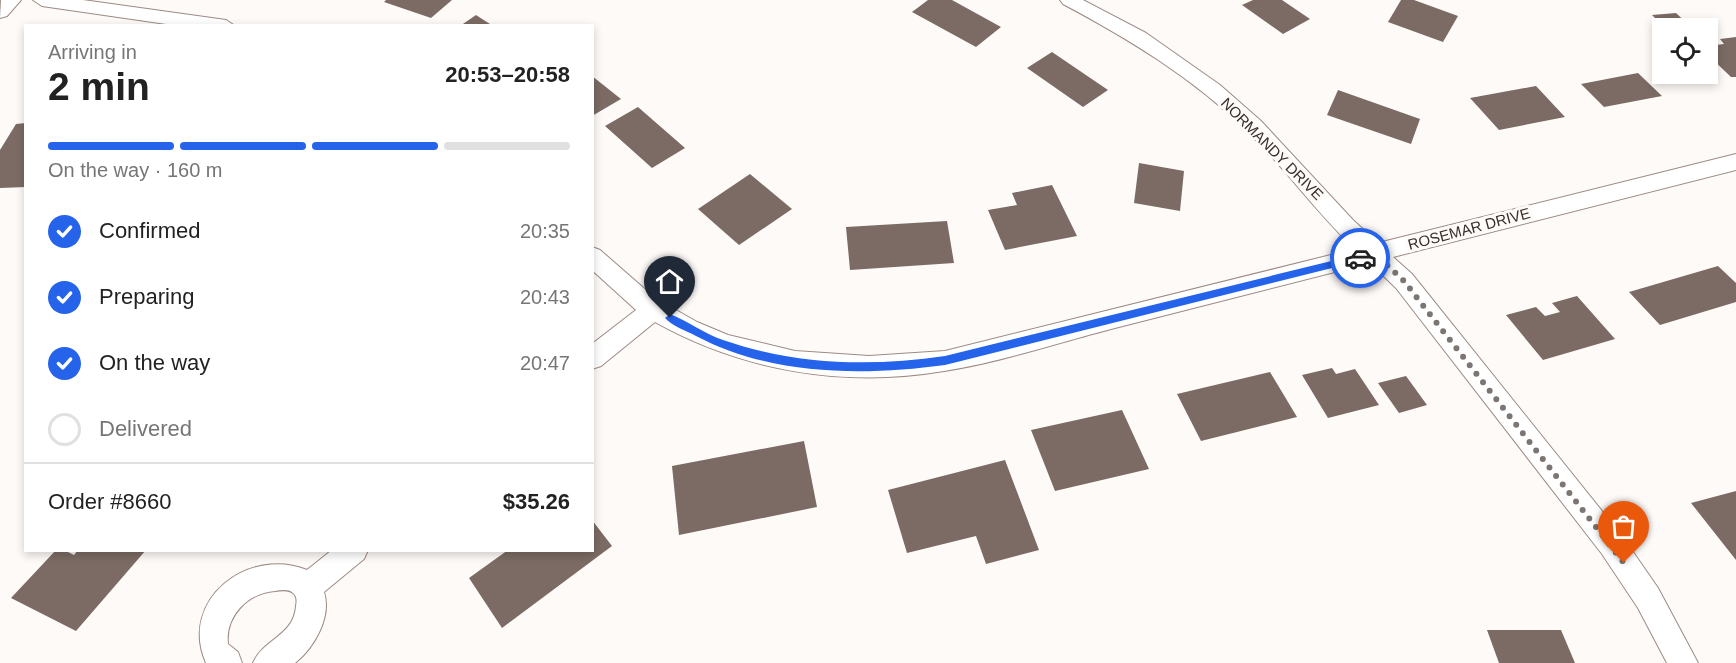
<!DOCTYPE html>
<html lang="en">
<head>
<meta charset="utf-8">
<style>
	body { margin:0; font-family:Helvetica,sans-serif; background:#f6f6f6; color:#222; height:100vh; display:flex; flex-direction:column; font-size:22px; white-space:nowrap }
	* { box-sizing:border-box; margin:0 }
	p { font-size:20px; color:#767676 }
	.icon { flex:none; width:33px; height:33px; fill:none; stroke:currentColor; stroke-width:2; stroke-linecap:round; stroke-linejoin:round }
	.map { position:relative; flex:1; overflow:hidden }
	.panel { position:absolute; left:24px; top:24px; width:570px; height:528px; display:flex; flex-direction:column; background:#fff; border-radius:0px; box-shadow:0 3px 9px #0003 }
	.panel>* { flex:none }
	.fabs { position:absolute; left:1652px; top:18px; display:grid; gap:12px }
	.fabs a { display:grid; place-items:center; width:66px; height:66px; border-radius:0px; background:#fff; box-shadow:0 3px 9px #0003; font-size:30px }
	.pin { position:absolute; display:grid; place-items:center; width:51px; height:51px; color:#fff; margin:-62px -26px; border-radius:50% 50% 50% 0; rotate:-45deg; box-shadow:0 0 6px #0007 }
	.pin .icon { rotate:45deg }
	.courier { position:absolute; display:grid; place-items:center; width:60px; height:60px; margin:-30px; border:4px solid #2563eb; border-radius:50%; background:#fff; color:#222; box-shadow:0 2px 8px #0007 }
	.summary em { font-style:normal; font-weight:800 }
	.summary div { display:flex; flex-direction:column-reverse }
	.summary { display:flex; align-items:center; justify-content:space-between; height:102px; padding:0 24px }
	h1 { font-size:39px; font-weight:800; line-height:45px }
	.bar { display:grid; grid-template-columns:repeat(4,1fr); gap:9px 6px; align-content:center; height:72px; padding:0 24px }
	.bar i { height:8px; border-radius:4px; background:#e0e0e0 }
	.bar .on { background:#2563eb }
	.bar p { grid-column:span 4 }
	.line { display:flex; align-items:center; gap:15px; padding:0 24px; border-top:2px solid #e0e0e0 }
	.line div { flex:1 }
	ol { padding:0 24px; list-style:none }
	li { display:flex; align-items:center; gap:18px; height:66px }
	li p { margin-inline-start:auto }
	li .icon { padding:6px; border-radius:50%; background:#2563eb; color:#fff; stroke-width:4 }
	li:last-child { color:#767676 }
	li i { width:33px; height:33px; border:3px solid #e0e0e0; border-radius:50% }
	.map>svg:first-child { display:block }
</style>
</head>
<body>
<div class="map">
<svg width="1736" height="663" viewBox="0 0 1736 663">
	<rect width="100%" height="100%" fill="#fefaf8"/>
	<g fill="#7b6b64">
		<path d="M386,0h66l-21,18 -47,-16z"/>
		<path d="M928,0h24l49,27 -25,20 -64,-35z"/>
		<path d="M1253,0h29l28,19 -27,15 -41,-29z"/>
		<path d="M1401,0h13l44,16 -15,26 -55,-20z"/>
		<path d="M1676,13l16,15h-27l-13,-13z"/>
		<path d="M476,15l17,11h-33z"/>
		<path d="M1736,37v40h-5l-24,-23v-8l17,-2 -4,-5z"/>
		<path d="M1052,52l56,38 -25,17 -56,-39z"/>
		<path d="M1638,73l24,23 -58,11 -23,-23z"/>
		<path d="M592,76l29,23 -29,17z"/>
		<path d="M1536,86l29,31 -66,13 -29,-32z"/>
		<path d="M1338,90l82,29 -9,25 -84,-29z"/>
		<path d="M638,107l47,41 -33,20 -47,-42z"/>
		<path d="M26,123v64l-26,1v-38l16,-26z"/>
		<path d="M1139,163l45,8 -4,40 -46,-8z"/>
		<path d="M750,174l42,35 -53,36 -41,-36z"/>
		<path d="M1052,185l25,51 -72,14 -17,-40 29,-5 -5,-12z"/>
		<path d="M947,221l7,42 -104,7 -4,-43z"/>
		<path d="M1718,266l18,17v19l-76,23 -31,-33z"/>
		<path d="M1577,296l38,43 -72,21 -37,-45 30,-8 9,9 15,-4 -8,-9z"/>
		<path d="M1332,368l4,6 19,-5 24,36 -51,13 -26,-43z"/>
		<path d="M1270,372l27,45 -96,24 -24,-47z"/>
		<path d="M1406,376l21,29 -28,8 -21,-30z"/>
		<path d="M1122,410l27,59 -94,22 -24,-61z"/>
		<path d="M804,441l13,66 -138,28 -7,-69z"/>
		<path d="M1005,460l34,90 -53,14 -10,-28 -69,17 -19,-63z"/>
		<path d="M1736,491v69l-45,-57z"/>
		<path d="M592,520l20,26 -110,82 -33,-50 39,-28h84z"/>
		<path d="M56,550h8l10,5 4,-5h68l-70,81 -65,-33z"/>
		<path d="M1487,630h74l14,33h-76z"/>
	</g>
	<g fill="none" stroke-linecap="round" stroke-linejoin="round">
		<defs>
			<g id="minor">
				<path d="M1,0h20l-14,16 -7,2z"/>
				<path d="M33,0h50l143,20 9,6h-55l-138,-20z"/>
				<path d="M1060,0h23l63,33 74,52 41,36 92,99 25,23 358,-89v16l-343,87 19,17 210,262 36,52 40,75h-31l-29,-55 -36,-54 -206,-266 -26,-25c-86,22 -173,44 -259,66 -54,14 -113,34 -167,42 -99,17 -202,0 -289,-49l-54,44 -9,3v-25l44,-34 -44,-40v-23l8,3 55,48 42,24 31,13 67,16 74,5 76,-5 410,-102c-39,-37 -70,-81 -108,-118 -54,-53 -118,-92 -184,-127z"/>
				<path d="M332,550h36l-4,9 -40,33c8,25 -10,56 -29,71h-42c10,-24 41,-27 43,-57 1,-5 1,-10 -3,-13 -4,-4 -12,-3 -18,-2 -27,2 -50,25 -47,53l10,8 4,11h-36c-28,-63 43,-117 101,-93z"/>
			</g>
		</defs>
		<use href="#minor" stroke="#9c8b83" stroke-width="2"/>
		<use href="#minor" fill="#fff" fill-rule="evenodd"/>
	</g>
	<path fill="#2563eb" d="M1360,254l5,4 -5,3 -415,104c-82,11 -173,11 -249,-29 -9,-5 -24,-10 -31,-18l5,-4c18,7 35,20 53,26 73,25 146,27 222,16z"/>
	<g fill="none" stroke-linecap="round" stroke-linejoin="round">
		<path stroke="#7c7673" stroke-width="6" stroke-dasharray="0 10.8" d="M1360,258l15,-4 29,27 220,282"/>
	</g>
	<g text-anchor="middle" stroke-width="6" stroke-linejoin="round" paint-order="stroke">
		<g font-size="15" fill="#362f2c" stroke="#fefaf8">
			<text transform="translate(1272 149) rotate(45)" y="5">NORMANDY DRIVE</text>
			<text transform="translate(1469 229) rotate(-15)" y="5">ROSEMAR DRIVE</text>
		</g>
	</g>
</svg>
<div class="fabs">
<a><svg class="icon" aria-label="locate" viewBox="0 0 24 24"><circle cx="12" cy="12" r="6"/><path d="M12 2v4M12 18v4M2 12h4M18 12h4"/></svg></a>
</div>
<div class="pin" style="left:1624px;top:563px;background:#ea580c"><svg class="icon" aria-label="bag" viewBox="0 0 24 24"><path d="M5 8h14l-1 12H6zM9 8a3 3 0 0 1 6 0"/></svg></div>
<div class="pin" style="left:670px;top:318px;background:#1f2937"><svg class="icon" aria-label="home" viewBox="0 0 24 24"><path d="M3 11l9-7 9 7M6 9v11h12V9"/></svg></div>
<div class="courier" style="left:1360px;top:258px"><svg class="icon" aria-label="car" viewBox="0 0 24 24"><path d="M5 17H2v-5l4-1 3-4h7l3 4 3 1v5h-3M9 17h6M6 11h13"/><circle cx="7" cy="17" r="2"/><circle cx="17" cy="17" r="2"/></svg></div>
<section class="panel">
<div class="summary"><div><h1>2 min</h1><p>Arriving in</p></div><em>20:53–20:58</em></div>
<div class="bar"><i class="on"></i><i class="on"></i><i class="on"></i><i></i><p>On the way · 160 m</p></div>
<ol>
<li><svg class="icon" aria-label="check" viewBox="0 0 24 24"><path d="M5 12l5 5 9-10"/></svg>Confirmed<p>20:35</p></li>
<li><svg class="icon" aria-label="check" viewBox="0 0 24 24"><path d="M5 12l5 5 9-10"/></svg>Preparing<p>20:43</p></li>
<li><svg class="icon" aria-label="check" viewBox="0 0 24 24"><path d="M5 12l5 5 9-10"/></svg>On the way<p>20:47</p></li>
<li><i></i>Delivered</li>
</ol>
<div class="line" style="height:78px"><div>Order #8660</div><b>$35.26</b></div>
</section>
</div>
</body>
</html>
